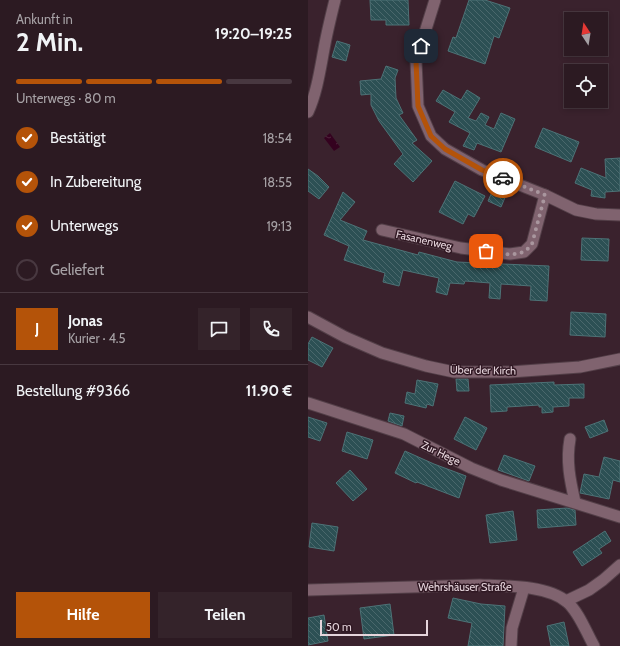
<!DOCTYPE html>
<html lang="de">
<head>
<meta charset="utf-8">
<style>
	body { margin:0; font-family:Cabin,sans-serif; background:#34232a; color:#f1f3f6; height:100vh; display:flex; flex-direction:column; font-size:15px; white-space:nowrap }
	* { box-sizing:border-box; margin:0 }
	p { font-size:13px; color:#a6a1a5 }
	.icon { flex:none; width:22px; height:22px; fill:none; stroke:currentColor; stroke-width:2; stroke-linecap:round; stroke-linejoin:round }
	.map { position:relative; flex:1; overflow:hidden }
	.drawer { display:flex; flex-direction:column; background:#2c1a22; width:308px }
	.drawer>* { flex:none }
	.needle { width:26px; rotate:348deg }
	.tools { position:absolute; left:256px; top:12px; display:grid; gap:8px }
	.tools a { display:grid; place-items:center; width:44px; height:44px; border-radius:0px; background:#2c1a22; box-shadow:0 2px 6px #0003,0 0 0 1px #483840; font-size:20px }
	.scale { position:absolute; left:12px; bottom:10px; width:108px; box-sizing:border-box; padding-left:4px; border:2px solid #e5d4db; border-top:0; font-size:11px; line-height:14px; white-space:nowrap; color:#e5d4db; -webkit-text-stroke:3px #301823; paint-order:stroke }
	.pin { position:absolute; display:grid; place-items:center; width:34px; height:34px; color:#fff; margin:-17px; border-radius:8px; box-shadow:0 2px 6px #0006 }
	.courier { position:absolute; display:grid; place-items:center; width:40px; height:40px; margin:-20px; border:3px solid #b45309; border-radius:50%; background:#fff; color:#222; box-shadow:0 1px 5px #0007 }
	.overview em { font-style:normal; font-weight:700 }
	.overview div { display:flex; flex-direction:column-reverse }
	.overview { display:flex; align-items:center; justify-content:space-between; height:68px; padding:0 16px }
	h1 { font-size:26px; font-weight:700; line-height:30px }
	.bar { display:grid; grid-template-columns:repeat(4,1fr); gap:6px 4px; align-content:center; height:48px; padding:0 16px }
	.bar i { height:5px; border-radius:3px; background:#483840 }
	.bar .current { background:#b45309 }
	.bar p { grid-column:span 4 }
	.line { display:flex; align-items:center; gap:10px; padding:0 16px; border-top:1px solid #483840 }
	.line div { flex:1 }
	.round { display:grid; place-items:center; flex:none; width:42px; height:42px; border-radius:0px; background:#34232a }
	ol { padding:0 16px; list-style:none }
	li { display:flex; align-items:center; gap:12px; height:44px }
	li p { margin-inline-start:auto }
	li .icon { padding:4px; border-radius:50%; background:#b45309; color:#fff; stroke-width:4 }
	li:last-child { color:#a6a1a5 }
	li i { width:22px; height:22px; border:2px solid #483840; border-radius:50% }
	.button { display:flex; gap:8px; margin-top:auto; padding:8px 16px }
	.button a { flex:1; height:46px; border-radius:0px; background:#b45309; color:#fff; font-size:16px; font-weight:700; line-height:46px; text-align:center }
	.button a+a { background:#34232a; color:#f1f3f6 }
	main { display:flex; flex:1; min-height:0 }
	.map>svg:first-child { display:block }
</style>
</head>
<body>
<main>
<section class="drawer">
<div class="overview"><div><h1>2 Min.</h1><p>Ankunft in</p></div><em>19:20–19:25</em></div>
<div class="bar"><i class="current"></i><i class="current"></i><i class="current"></i><i></i><p>Unterwegs · 80 m</p></div>
<ol>
<li><svg class="icon" aria-label="check" viewBox="0 0 24 24"><path d="M5 12l5 5 9-10"/></svg>Bestätigt<p>18:54</p></li>
<li><svg class="icon" aria-label="check" viewBox="0 0 24 24"><path d="M5 12l5 5 9-10"/></svg>In Zubereitung<p>18:55</p></li>
<li><svg class="icon" aria-label="check" viewBox="0 0 24 24"><path d="M5 12l5 5 9-10"/></svg>Unterwegs<p>19:13</p></li>
<li><i></i>Geliefert</li>
</ol>
<div class="line" style="height:72px"><b class="round" style="background:#b45309;color:#fff">J</b><div><b>Jonas</b><p>Kurier · 4.5</p></div><a class="round"><svg class="icon" aria-label="chat" viewBox="0 0 24 24"><path d="M4 5h16v11H9l-5 4z"/></svg></a><a class="round"><svg class="icon" aria-label="phone" viewBox="0 0 24 24"><path d="M5 4h4l2 5-3 2q2 4 5 5l2-3 5 2v4C11 20 4 13 5 4z"/></svg></a></div>
<div class="line" style="height:52px"><div>Bestellung #9366</div><b>11.90 €</b></div>
<div class="button"><a>Hilfe</a><a>Teilen</a></div>
</section>
<div class="map">
<svg width="312" height="646" viewBox="0 0 312 646">
	<defs>
		<pattern id="water-ripples" width="26" height="14" patternUnits="userSpaceOnUse"><rect width="26" height="14" fill="#34021f"/><path d="M2 4q2-2 4 0t4 0M15 11q2-2 4 0t4 0" fill="none" stroke="#51263f"/></pattern>
		<pattern id="building-back-hatch" width="6" height="6" patternUnits="userSpaceOnUse"><rect width="6" height="6" fill="#2c5054"/><path d="M-1 5l2 2M0 0l6 6M5-1l2 2" fill="none" stroke="#4a686c"/></pattern>
	</defs>
	<rect width="100%" height="100%" fill="#3a222d"/>
	<path fill="url(#water-ripples)" d="M22,133l10,14 -6,4 -10,-13z"/>
	<g fill="url(#building-back-hatch)" stroke="#4d7276">
		<path d="M62,0h38l1,25h-23v-5h-15z"/>
		<path d="M161,0h16l25,8 -11,30 -5,-2 -9,28 -37,-13 5,-14 3,1z"/>
		<path d="M29,41l13,4 -4,16 -14,-4z"/>
		<path d="M78,66l12,4 -3,8 1,20 7,15 -4,2 18,25 -5,3 20,18 -19,21 -19,-18 9,-10 -24,-33 -8,-16v-11l-10,1 -1,-14 21,-2z"/>
		<path d="M135,90l18,10 6,-10 13,8 -12,20 8,3 5,-8 8,4 -4,8 9,4 7,-16 14,6 -14,33 -24,-9 -3,7 -11,-4 7,-13 -21,-11 6,-10 -19,-11z"/>
		<path d="M235,128l36,14 -8,20 -36,-15z"/>
		<path d="M312,158v33l-15,1v6l-14,-2 1,-6 -17,-7 6,-15 25,10 -1,-19z"/>
		<path d="M0,169l10,7 11,11 -10,12 -11,-8z"/>
		<path d="M147,181l30,15 -11,21 -6,-3 -5,10 -24,-12z"/>
		<path d="M188,183l13,5 -8,19 -13,-6z"/>
		<path d="M35,192l12,10 -15,18 27,11 -4,9 55,15 1,-3 38,10 92,4 -2,35 -17,-1 1,-14 -30,-2 -1,15 -11,-1 1,-15 -25,-2 -1,3 -14,-1 -3,12 -11,-3 3,-14 -36,-8 -4,16 -16,-4 2,-9 -41,-13 5,-14 -25,-11z"/>
		<path d="M274,238l27,1 -1,22 -27,-1z"/>
		<path d="M263,312l35,2 -1,23 -35,-2z"/>
		<path d="M4,337l21,11 -11,19 -14,-7v-16z"/>
		<path d="M148,379h12l1,12h-12z"/>
		<path d="M109,380l21,4 -5,22 -6,-2 -1,4 -21,-5 2,-11 8,2z"/>
		<path d="M246,382v3l30,-1v14h-15v8l-16,1v5l-11,1v-6h-3v-2l-32,2v4l-16,1 -1,-27z"/>
		<path d="M82,413l14,3 -2,10 -14,-5z"/>
		<path d="M0,417l19,6 -7,18 -12,-4z"/>
		<path d="M157,417l22,11 -11,22 -22,-11z"/>
		<path d="M296,420l4,11 -18,7 -5,-11z"/>
		<path d="M39,432l26,8 -6,19 -25,-8z"/>
		<path d="M97,451l29,13 32,12 -7,22 -42,-16 -1,1 -21,-10z"/>
		<path d="M196,455l31,11 -6,15 -31,-11z"/>
		<path d="M296,457l16,4v21l-7,-2 -4,19 -29,-6 4,-19 15,3z"/>
		<path d="M42,470l17,19 -14,12 -17,-18z"/>
		<path d="M259,508l8,2 1,15 -38,3 -1,-18z"/>
		<path d="M205,511l4,29 -27,3 -4,-28z"/>
		<path d="M4,523l26,4 -4,24 -25,-4z"/>
		<path d="M297,531l6,10 -12,8 3,4 -20,13 -9,-14z"/>
		<path d="M145,598l28,6 24,2 -2,40h-35l4,-23 -24,-5z"/>
		<path d="M82,604l4,31 -30,4 -4,-31z"/>
		<path d="M16,615l4,26 -20,4v-27z"/>
		<path d="M256,622l5,24h-18l-4,-20z"/>
	</g>
	<g fill="none" stroke-linecap="round" stroke-linejoin="round">
		<defs>
			<g id="minor">
				<path d="M127,0l-19,61 2,45 13,30 14,13 37,21 63,25 31,15 20,4 24,1"/>
				<path d="M0,112c9,-20 12,-42 16,-63 3,-17 7,-33 11,-49"/>
				<path d="M74,230l79,18 49,6 14,-2 8,-8 13,-49"/>
				<path d="M0,317l37,20 37,16 44,13 28,6h56l70,-5 40,-8"/>
				<path d="M0,403l96,31 67,34 30,12 119,37"/>
				<path d="M262,439c-4,22 0,41 5,63"/>
				<path d="M258,601l23,-11 14,-10 17,-15"/>
				<path d="M203,646l1,-18 12,-40"/>
			</g>
			<path id="tertiary" d="M0,590l172,-5c25,1 67,0 87,17 12,10 19,30 27,44"/>
		</defs>
		<use href="#minor" stroke="#533f48" stroke-width="13"/>
		<use href="#tertiary" stroke="#533f48" stroke-width="13"/>
		<use href="#minor" stroke="#80636f" stroke-width="11"/>
		<use href="#tertiary" stroke="#80636f" stroke-width="11"/>
	</g>
	<g fill="none" stroke-linecap="round" stroke-linejoin="round">
		<path stroke="#a9969e" stroke-width="4" stroke-dasharray="0 7.2" d="M178,251c16,2 35,9 46,-7l13,-49 -42,-17"/>
		<path stroke="#b45309" stroke-width="5" d="M113,46l-5,15 2,45 13,30 14,13 37,21 21,8"/>
	</g>
	<g text-anchor="middle" stroke-width="3" stroke-linejoin="round" paint-order="stroke">
		<g font-size="11" fill="#e5d4db" stroke="#301823">
			<text transform="translate(116 240) rotate(13)" y="4">Fasanenweg</text>
			<text transform="translate(175 370) rotate(1)" y="4">Über der Kirch</text>
			<text transform="translate(133 453) rotate(26)" y="4">Zur Hege</text>
			<text x="157" y="591">Wehrshäuser Straße</text>
		</g>
	</g>
</svg>
<div class="tools">
<a><svg class="needle" viewBox="-14 -14 28 28"><path d="M0-13l5 13h-10z" fill="#e53935"/><path d="M0 13l5-13h-10z" fill="#a6a1a5"/></svg></a>
<a><svg class="icon" aria-label="locate" viewBox="0 0 24 24"><circle cx="12" cy="12" r="6"/><path d="M12 2v4M12 18v4M2 12h4M18 12h4"/></svg></a>
</div>
<div class="scale">50 m</div>
<div class="pin" style="left:178px;top:251px;background:#ea580c"><svg class="icon" aria-label="bag" viewBox="0 0 24 24"><path d="M5 8h14l-1 12H6zM9 8a3 3 0 0 1 6 0"/></svg></div>
<div class="pin" style="left:113px;top:46px;background:#1f2937"><svg class="icon" aria-label="home" viewBox="0 0 24 24"><path d="M3 11l9-7 9 7M6 9v11h12V9"/></svg></div>
<div class="courier" style="left:195px;top:178px"><svg class="icon" aria-label="car" viewBox="0 0 24 24"><path d="M5 17H2v-5l4-1 3-4h7l3 4 3 1v5h-3M9 17h6M6 11h13"/><circle cx="7" cy="17" r="2"/><circle cx="17" cy="17" r="2"/></svg></div>
</div>
</main>
</body>
</html>
